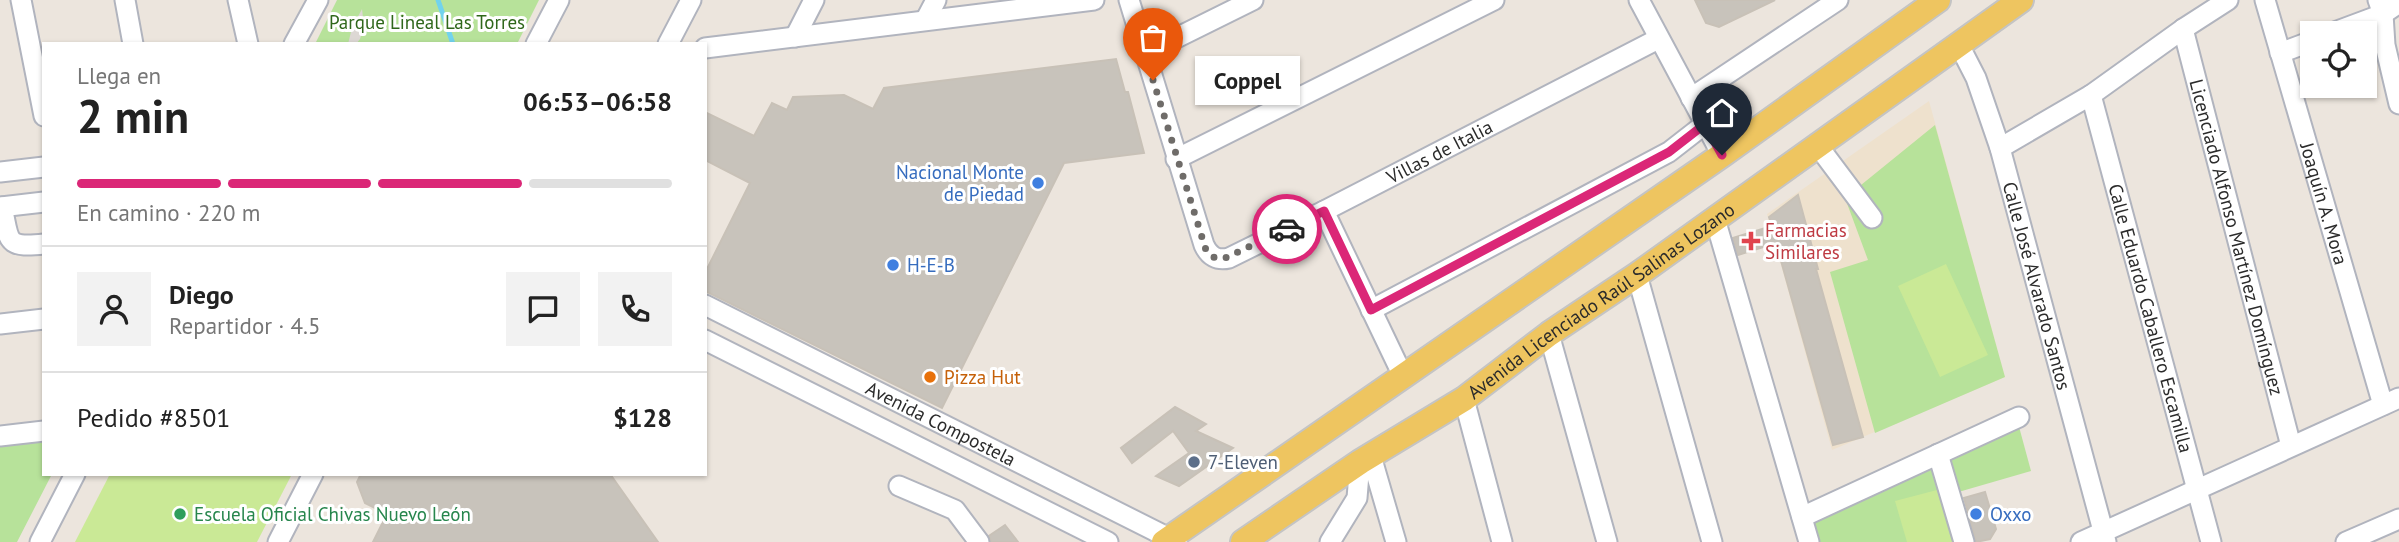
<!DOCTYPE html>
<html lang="es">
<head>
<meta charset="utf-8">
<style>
	body { margin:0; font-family:"PT Sans",sans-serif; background:#f2f2f2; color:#222; height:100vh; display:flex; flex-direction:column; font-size:26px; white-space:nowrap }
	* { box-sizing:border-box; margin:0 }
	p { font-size:23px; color:#767676 }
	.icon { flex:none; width:38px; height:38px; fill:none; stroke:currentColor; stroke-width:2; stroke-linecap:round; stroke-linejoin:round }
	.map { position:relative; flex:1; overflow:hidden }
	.drawer { position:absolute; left:42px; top:42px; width:665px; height:434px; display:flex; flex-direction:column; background:#fff; border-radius:0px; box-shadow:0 2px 5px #0004 }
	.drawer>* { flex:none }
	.controls { position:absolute; left:2300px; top:21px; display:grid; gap:14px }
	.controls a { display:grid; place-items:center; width:77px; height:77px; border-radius:0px; background:#fff; box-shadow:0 2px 5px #0004; font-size:35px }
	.pin { position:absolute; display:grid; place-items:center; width:60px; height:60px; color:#fff; margin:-72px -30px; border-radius:50% 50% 50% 0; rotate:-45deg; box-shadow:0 0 7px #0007 }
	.pin .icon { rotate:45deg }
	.courier { position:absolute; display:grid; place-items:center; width:70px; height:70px; margin:-35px; border:5px solid #db2777; border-radius:50%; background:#fff; color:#222; box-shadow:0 2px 9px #0007 }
	.bubble { position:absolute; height:49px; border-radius:0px; background:#fff; box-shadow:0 2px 5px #0004; font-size:23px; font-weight:600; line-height:49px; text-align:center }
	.overview em { font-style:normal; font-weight:600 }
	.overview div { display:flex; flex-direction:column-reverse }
	.overview { display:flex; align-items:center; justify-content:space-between; height:119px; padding:0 35px }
	h1 { font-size:46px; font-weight:600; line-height:52px }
	.bar { display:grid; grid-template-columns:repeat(4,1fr); gap:10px 7px; align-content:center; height:84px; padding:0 35px }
	.bar i { height:9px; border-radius:5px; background:#e0e0e0 }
	.bar .current { background:#db2777 }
	.bar p { grid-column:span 4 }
	.line { display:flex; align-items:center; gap:18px; padding:0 35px; border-top:2px solid #e0e0e0 }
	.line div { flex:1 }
	.round { display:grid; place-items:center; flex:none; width:74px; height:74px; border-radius:0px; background:#f2f2f2 }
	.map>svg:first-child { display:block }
</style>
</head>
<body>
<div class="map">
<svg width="2399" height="542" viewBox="0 0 2399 542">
	<rect width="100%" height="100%" fill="#ece5dd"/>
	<path fill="#eee1cd" d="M1929,101l76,276 -173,73 -65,-236z"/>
	<g fill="#b7e29a">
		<path d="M337,0h202l-22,44h-202z"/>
		<path d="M1935,125l70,252 -130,56 -45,-161 38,-12 -23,-62z"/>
		<path d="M2018,423l13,48 -76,22 -12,-36z"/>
		<path d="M44,439v35h8l-35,68h-17v-97z"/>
		<path d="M1936,461l24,81h-145l-6,-23z"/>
	</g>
	<g fill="#cae996">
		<path d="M1946,264l42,91 -48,22 -42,-91z"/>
		<path d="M110,474h182l-35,68h-182z"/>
		<path d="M1937,490l15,52h-45l-12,-41z"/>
	</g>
	<path fill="#ddd8d4" d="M362,9l2,17 -4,13 -4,5h-8l4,-16z"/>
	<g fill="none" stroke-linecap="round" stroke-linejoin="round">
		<path stroke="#72d3ed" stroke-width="5" d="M438,0l15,44"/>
	</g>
	<g fill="#c8c3bb" stroke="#c8c1b7" stroke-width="2">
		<path d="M1695,0h80l-56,27 -13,-4z"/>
		<path d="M1116,59l9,33h3l16,61 -80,10 -122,245 -237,-117v-18l45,-90 -45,-23v-48l49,24 18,-33 15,7 6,-13 51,-2 29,14 11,-21z"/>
		<path d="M1798,195l20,74h-2l47,168 -30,8 -57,-202 -38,12 -5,-17 39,-12 -3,-9z"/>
		<path d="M1175,407l31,17 -10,7 37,17 -54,38 -23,-10 33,-23 -16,-22 -41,32 -11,-15z"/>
		<path d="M361,474h249l48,68h-285l14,-28 -22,-11 -8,-21z"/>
		<path d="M1985,492l11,37 -6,10 -14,3 -12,-44z"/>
		<path d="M1005,525l13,17h-27l-2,-6z"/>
	</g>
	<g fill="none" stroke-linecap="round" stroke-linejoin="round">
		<defs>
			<g id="minor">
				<path d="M21,0l23,116"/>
				<path d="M125,0l8,44"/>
				<path d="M238,0l10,44"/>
				<path id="s1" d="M1129,0l75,245c5,11 13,16 25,13l95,-47 334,-172"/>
				<path d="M1639,0l83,155"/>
				<path id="s2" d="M2265,0l118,405"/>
				<path d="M2378,0l5,14 2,31 14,59"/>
				<path d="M926,19l10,-19"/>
				<path id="s3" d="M2183,29l108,417"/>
				<path d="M2332,33l51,-19 16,-11"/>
				<path d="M795,37l19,-37"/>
				<path id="s4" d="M1958,43l18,35 24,70 106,394"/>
				<path d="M294,44l24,-44"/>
				<path d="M536,44l23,-44"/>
				<path d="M668,44l23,-44"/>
				<path d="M705,48l389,-48"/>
				<path d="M1146,53l107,-53"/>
				<path d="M2280,53l32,-12"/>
				<path id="s5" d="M2091,95l120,447"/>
				<path d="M1691,98l147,-98"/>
				<path d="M1818,146l54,72"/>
				<path d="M2000,148l91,-53 92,-66 45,-29"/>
				<path d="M1176,159l318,-159"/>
				<path d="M0,172l44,-5"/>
				<path d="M0,207l44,-5"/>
				<path d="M2,207c8,34 2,41 42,37"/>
				<path d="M1324,211l79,165"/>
				<path d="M1715,219l94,323"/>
				<path d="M1637,275l75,267"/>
				<path id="s6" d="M705,305l472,237"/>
				<path d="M1371,310l298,-158 36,-28"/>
				<path d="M0,324l44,-5"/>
				<path d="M1549,334l58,208"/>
				<path d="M705,340l403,202"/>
				<path d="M1464,399l38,143"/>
				<path d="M0,436l44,-5"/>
				<path d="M1938,454l26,88"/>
				<path d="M1371,456l25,86"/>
				<path d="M899,486l56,24 24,32"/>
				<path d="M1802,517l217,-100"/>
				<path d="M40,542l35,-68"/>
				<path d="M278,542l35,-68"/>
				<path d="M1330,542l27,-44 3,-36"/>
				<path d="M2081,542l318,-144"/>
				<path d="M2346,542l53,-23"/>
			</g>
			<g id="major">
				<path d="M1164,542l558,-387 216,-155"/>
				<path id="s7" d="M1243,542l117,-80 104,-63 85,-65 88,-59 384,-275"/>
			</g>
		</defs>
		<use href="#minor" stroke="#b1b4be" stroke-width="23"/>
		<use href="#major" stroke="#c4c4c4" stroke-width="28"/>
		<use href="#minor" stroke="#fff" stroke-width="19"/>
		<use href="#major" stroke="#eec560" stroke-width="24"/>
	</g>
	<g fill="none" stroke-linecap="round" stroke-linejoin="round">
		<path stroke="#6f6c69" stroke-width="7" stroke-dasharray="0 12.6" d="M1153,80l53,170 7,7 10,2 64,-30"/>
		<path stroke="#db2777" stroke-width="9" d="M1287,229l37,-18 47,99 298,-158 36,-28 17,31"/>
	</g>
	<g fill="#3f7fe0" stroke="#fff" stroke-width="2.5">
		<circle cx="1038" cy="183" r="7"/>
		<circle cx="893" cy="265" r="7"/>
		<circle cx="1976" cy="514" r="7"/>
	</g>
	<path fill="#e0444e" stroke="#fff" stroke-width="2.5" d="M1747.5 230.5h7v7h7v7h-7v7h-7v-7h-7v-7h7z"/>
	<circle fill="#e8710a" stroke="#fff" stroke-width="2.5" cx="930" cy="377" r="7"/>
	<circle fill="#5c6f8a" stroke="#fff" stroke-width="2.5" cx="1194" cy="462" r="7"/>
	<circle fill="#2e9e5b" stroke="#fff" stroke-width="2.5" cx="180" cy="514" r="7"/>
	<g text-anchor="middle" stroke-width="6" stroke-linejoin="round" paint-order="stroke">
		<g font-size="19" fill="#2f671b" stroke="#fff">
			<text x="427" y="29">Parque Lineal Las Torres</text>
		</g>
		<g font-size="19" fill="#2b2b2b" stroke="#fff">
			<text dy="7" stroke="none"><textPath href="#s1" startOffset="523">Villas de Italia</textPath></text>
			<text dy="7" stroke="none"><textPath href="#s2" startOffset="212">Joaquín A. Mora</textPath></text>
			<text dy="7" stroke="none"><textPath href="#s3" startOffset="215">Licenciado Alfonso Martínez Domínguez</textPath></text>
			<text dy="7" stroke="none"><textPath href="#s4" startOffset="256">Calle José Alvarado Santos</textPath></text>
			<text dy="7" stroke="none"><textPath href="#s7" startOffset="432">Avenida Licenciado Raúl Salinas Lozano</textPath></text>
			<text dy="7" stroke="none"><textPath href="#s5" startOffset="231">Calle Eduardo Caballero Escamilla</textPath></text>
			<text dy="7" stroke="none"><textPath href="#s6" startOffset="264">Avenida Compostela</textPath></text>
		</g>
		<g font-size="19" fill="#366cbe" stroke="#fff" text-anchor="start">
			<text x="1024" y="179" text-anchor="end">Nacional Monte<tspan x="1024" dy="22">de Piedad</tspan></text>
			<text x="907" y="272">H-E-B</text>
			<text x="1990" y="521">Oxxo</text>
		</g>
		<g font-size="19" fill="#be3a42" stroke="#fff" text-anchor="start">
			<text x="1765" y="237">Farmacias<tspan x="1765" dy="22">Similares</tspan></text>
		</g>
		<g font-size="19" fill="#c56008" stroke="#fff" text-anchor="start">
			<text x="944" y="384">Pizza Hut</text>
		</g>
		<g font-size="19" fill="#4e5e75" stroke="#fff" text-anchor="start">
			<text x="1208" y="469">7-Eleven</text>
		</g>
		<g font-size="19" fill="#27864d" stroke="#fff" text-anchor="start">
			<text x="194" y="521">Escuela Oficial Chivas Nuevo León</text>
		</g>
	</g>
</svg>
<div class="controls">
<a><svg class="icon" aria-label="locate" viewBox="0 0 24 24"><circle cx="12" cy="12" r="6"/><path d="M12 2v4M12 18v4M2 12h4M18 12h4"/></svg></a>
</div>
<div class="pin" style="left:1153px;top:80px;background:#ea580c"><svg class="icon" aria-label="bag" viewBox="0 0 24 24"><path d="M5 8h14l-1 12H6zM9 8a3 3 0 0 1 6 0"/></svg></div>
<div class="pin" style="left:1722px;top:155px;background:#1f2937"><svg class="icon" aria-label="home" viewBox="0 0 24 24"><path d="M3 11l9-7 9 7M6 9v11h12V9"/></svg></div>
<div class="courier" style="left:1287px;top:229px"><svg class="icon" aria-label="car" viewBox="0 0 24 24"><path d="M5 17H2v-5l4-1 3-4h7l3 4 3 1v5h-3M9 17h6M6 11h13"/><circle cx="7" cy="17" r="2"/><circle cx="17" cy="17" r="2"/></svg></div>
<div class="bubble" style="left:1195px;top:56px;width:105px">Coppel</div>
<section class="drawer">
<div class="overview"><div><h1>2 min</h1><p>Llega en</p></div><em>06:53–06:58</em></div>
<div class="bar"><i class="current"></i><i class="current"></i><i class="current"></i><i></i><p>En camino · 220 m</p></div>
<div class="line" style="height:126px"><a class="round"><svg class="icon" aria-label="person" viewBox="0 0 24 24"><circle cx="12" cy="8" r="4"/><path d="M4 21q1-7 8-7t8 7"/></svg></a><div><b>Diego</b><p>Repartidor · 4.5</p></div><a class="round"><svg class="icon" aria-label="chat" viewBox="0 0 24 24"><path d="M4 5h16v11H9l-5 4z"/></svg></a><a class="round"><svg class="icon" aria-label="phone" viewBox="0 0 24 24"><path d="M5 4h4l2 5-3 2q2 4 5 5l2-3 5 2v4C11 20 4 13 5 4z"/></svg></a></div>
<div class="line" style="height:91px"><div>Pedido #8501</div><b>$128</b></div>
</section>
</div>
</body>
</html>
